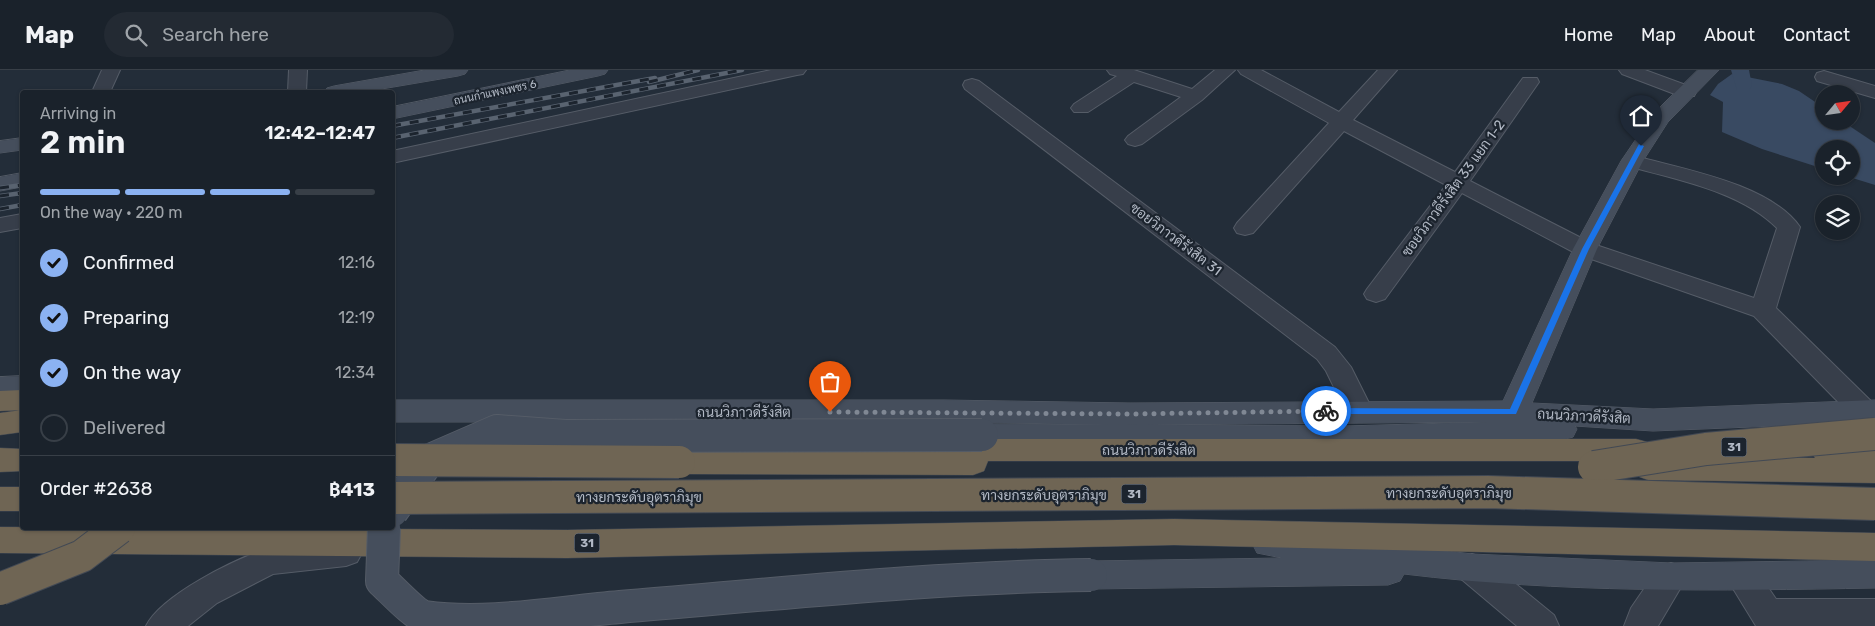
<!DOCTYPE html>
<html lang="en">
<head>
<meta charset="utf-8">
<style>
	body { margin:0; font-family:Rubik,Sarabun,sans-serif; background:#232a33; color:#f1f3f6; height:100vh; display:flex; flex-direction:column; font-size:19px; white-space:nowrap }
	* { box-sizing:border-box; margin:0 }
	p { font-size:16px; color:#9fa4a9 }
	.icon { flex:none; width:28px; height:28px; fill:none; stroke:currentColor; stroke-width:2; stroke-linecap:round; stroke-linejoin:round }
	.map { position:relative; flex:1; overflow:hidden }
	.drawer { position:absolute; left:20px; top:20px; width:375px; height:440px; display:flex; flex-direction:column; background:#1a222b; border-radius:5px; box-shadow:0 1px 4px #0004,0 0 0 1px #383f47 }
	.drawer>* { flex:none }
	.needle { width:32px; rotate:61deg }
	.buttons { position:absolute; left:1815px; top:15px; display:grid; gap:10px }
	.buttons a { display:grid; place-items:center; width:45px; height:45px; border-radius:50%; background:#1a222b; box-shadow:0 1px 4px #0004,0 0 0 1px #383f47; font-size:25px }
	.pin { position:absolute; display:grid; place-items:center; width:42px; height:42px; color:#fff; margin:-51px -21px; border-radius:50% 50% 50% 0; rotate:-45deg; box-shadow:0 0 5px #0007 }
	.pin .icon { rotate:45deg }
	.courier { position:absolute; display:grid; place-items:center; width:50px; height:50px; margin:-25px; border:4px solid #1a73e8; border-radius:50%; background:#fff; color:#222; box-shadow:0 1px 6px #0007 }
	.head em { font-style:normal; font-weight:600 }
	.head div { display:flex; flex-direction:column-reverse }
	.head { display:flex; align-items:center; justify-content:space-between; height:85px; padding:0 20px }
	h1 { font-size:32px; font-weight:600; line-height:38px }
	.bar { display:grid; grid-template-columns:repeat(4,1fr); gap:8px 5px; align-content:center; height:60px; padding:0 20px }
	.bar i { height:6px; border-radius:4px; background:#383f47 }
	.bar .active { background:#8bb2f2 }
	.bar p { grid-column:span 4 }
	.line { display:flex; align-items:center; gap:12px; padding:0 20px; border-top:1px solid #383f47 }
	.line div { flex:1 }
	ol { padding:0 20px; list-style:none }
	li { display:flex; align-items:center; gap:15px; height:55px }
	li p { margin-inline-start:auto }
	li .icon { padding:5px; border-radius:50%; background:#8bb2f2; color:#111; stroke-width:4 }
	li:last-child { color:#9fa4a9 }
	li i { width:28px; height:28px; border:2px solid #383f47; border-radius:50% }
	header { display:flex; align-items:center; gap:30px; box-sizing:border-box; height:70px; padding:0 25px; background:#1a222b; border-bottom:1px solid #383f47 }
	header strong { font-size:24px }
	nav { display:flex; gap:28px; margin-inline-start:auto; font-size:18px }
	.search { width:350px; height:45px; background:#232a33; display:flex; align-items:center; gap:12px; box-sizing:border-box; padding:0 18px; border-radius:28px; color:#9fa4a9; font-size:19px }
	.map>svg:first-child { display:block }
</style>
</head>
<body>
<header>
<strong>Map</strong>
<div class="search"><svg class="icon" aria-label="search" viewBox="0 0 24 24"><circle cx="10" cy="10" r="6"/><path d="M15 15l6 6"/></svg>Search here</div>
<nav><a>Home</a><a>Map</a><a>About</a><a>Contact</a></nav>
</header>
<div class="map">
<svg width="1875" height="556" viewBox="0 0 1875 556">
	<rect width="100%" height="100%" fill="#232d39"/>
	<path fill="#394a62" d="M1732,4l50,10 17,7 25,17v13h18l33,22v42l-29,-9h5v-27h-27v20l-62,-20 -40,-17 1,-30 -13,-7 8,-11z"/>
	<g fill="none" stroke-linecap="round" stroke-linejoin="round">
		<path fill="#394a62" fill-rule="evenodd" d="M1731,0h18l3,16 -3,4h-12z"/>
		<defs>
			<g id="street">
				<path d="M102,0h18l-10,22h-18z"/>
				<path d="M289,0h18l-1,22h-18z"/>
				<path d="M771,0h35l-3,4 -6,1 -405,88v-12z"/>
				<path d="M1107,0h27l58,19 23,-19h20l-33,30 -60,44 -7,2 -7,-2 -3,-4 3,-4 53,-39 -47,-15 -46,30h-14l-3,-4 3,-4 43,-28 -7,-2z"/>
				<path d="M1238,0h23l78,42 39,-42h19l-44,50 102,52 68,-94h14l2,4 -69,99 123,63 161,54 23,-70c-38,-38 -102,-48 -152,-63l-3,-4 3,-4 7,-2 7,2c48,13 132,28 161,70l-24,81 98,96 1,12 -11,5 -10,-3 -100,-102 -177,-62 -115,-61 -77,106 -9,3 -9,-3 -3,-5 3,-5 79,-104 -102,-54 -91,102 -8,2 -8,-2 -3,-5 3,-5 92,-100 -88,-49z"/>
				<path d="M1619,0h26l49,18 2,4 -2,4h-14l-58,-22z"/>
				<path d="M1824,1l51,15v12l-58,-17 -2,-4 2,-4z"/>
				<path d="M972,9l7,2 356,266 16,20 22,44 -4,7 -10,3 -10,-3 -23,-47 -9,-12 -352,-270 -2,-4 2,-4z"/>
				<path d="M22,144v14l-22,4v-14z"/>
				<path d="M346,470l11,4 5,9 -5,9 -11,4 -73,8 -56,29 -29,23h-42c15,-31 89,-67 122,-78z"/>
				<path d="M1472,484l12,4 70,57 5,11h-42l-57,-48 -4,-10 4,-10z"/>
				<path d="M1671,493l12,4 4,10 -29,49h-34l7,-18 28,-41z"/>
				<path d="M1742,493l12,4 22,32h99v27h-119l-30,-49 4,-10z"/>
			</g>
			<g id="secondary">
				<path d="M425,0h43l-3,4 -7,2 -94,16h-40l3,-4 7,-2z"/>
				<path d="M570,0h38l-3,4 -7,2 -206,43v-12z"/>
				<path d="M1698,0h21l-51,52 -25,39 -46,88 -65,154 121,6 222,-9v22l-222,9 -78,-5 2,3 -4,8 -11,3c-193,12 -386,7 -580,6l-11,-3 -4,-8 4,-8 11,-3 363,2 142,-4 -357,3 -186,-3h-552v-22h552l186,3 373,-2 70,-152 48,-88 32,-47z"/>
				<path d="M22,68v12l-22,3v-12z"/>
				<path d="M22,103v14l-22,4v-14z"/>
				<path d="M22,306v20l-22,1v-20z"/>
				<path d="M1269,459l203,25 199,9 204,-3v28c-157,3 -315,5 -471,-14l-4,7 -12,4 -297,4 -12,-4 -5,-10 5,-10 12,-4 191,-3 -25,-5 -5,-10 5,-10z"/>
			</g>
			<g id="highway">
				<path d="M22,320v42l-22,3v-22l22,-3 -22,1v-20z"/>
				<path d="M949,369h687l11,3 4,8 -3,6 167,2 -4,-7 4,-8 11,-3h49v43l-227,-3 -11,-4 -5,-8 4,-7h-648l-4,10 -11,4 -294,-1 -11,-4 -4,-8 4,-8 11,-4 255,1 4,-9z"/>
				<path d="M0,378l22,1v22l-22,1z"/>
				<rect x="0" y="417" width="22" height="24"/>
				<path d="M1174,449l701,14v28l-701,-16 -607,13 -567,-5v-26l567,3z"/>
			</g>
		</defs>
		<use href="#street" stroke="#555c67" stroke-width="2"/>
		<use href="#secondary" stroke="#555c67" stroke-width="1"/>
		<use href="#highway" stroke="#424954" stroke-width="1"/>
		<use href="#street" fill="#373e4a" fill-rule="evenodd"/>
		<use href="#secondary" fill="#454e5c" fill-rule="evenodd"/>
		<use href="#highway" fill="#6f6554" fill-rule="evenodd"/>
		<defs>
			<g id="rail">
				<path d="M649,12l49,-12"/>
				<path d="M392,56l263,-48"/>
				<path d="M392,68l350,-68"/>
				<path d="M0,118l22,-3"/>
				<path d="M0,126l22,-3"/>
				<path d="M0,139l22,-4"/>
			</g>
		</defs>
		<use href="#rail" stroke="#596370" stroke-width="4.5"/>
		<use href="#rail" stroke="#1c242e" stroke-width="3" stroke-dasharray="9" stroke-linecap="butt"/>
		<defs>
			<g id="secondary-bridge">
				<path d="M392,441l36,-50 69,-30 68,5 417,-1"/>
				<path d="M384,458l-2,53c9,8 33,34 43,36 62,9 133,-5 195,-10 157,-13 314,-30 471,-32"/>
			</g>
			<g id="highway-bridge">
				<path d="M392,390l287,2"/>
				<path d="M1594,397l112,-18 169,-15"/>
				<path d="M392,428l1096,-6 387,12"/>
				<path d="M0,519l82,-33 37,-28"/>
			</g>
		</defs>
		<use href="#secondary-bridge" stroke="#555c67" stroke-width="34" stroke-linecap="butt"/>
		<use href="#highway-bridge" stroke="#424954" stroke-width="34" stroke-linecap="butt"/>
		<use href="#secondary-bridge" stroke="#454e5c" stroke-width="32"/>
		<use href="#highway-bridge" stroke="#6f6554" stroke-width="32"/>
	</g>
	<path fill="#1a73e8" d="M1639,74l5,2 -55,103 -73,165h-193l-1,-3 4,-3 184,1 72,-160z"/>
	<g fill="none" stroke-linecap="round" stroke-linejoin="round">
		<path stroke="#808894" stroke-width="5" stroke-dasharray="0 9" d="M830,342l300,2 196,-3"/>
	</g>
	<g text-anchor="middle" stroke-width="4.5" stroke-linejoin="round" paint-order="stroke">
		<g font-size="11" fill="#b2b9c5" stroke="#1c242e">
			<text transform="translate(495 22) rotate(-12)" y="4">ถนนกำแพงเพชร 6</text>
		</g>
		<g fill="#1c242e" stroke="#858c98" stroke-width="1">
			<rect x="1721.5" y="367.5" width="25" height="19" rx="4"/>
			<rect x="1121.5" y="414.5" width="25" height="19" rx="4"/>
			<rect x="574.5" y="463.5" width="25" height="19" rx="4"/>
		</g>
		<g font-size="12" font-weight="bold" fill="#b2b9c5">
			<text x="1734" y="381">31</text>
			<text x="1134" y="428">31</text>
			<text x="587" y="477">31</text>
		</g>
		<g font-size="14" fill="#b2b9c5" stroke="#1c242e">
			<text transform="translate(1453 118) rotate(-54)" y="5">ซอยวิภาวดีรังสิต 33 แยก 1-2</text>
			<text transform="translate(1176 169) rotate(37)" y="5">ซอยวิภาวดีรังสิต 31</text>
			<text x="744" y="347">ถนนวิภาวดีรังสิต</text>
			<text transform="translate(1584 346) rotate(3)" y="5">ถนนวิภาวดีรังสิต</text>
			<text x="1149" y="385">ถนนวิภาวดีรังสิต</text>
			<text x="1449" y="428">ทางยกระดับอุตราภิมุข</text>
			<text x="1044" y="430">ทางยกระดับอุตราภิมุข</text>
			<text x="639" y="432">ทางยกระดับอุตราภิมุข</text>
		</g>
	</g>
</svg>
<div class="buttons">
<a><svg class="needle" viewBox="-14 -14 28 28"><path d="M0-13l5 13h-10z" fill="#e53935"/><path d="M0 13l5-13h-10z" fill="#9fa4a9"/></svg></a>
<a><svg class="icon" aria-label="locate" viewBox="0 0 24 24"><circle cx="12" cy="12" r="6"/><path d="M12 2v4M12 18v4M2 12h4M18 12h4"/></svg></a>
<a><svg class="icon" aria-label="layers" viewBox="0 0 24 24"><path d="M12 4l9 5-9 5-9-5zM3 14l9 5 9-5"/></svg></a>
</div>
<div class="pin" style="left:830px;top:342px;background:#ea580c"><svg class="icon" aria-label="bag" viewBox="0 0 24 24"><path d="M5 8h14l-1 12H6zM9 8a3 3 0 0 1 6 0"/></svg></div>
<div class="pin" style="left:1641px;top:76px;background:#1f2937"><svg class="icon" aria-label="home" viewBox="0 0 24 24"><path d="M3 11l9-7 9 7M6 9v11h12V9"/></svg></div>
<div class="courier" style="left:1326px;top:341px"><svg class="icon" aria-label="bike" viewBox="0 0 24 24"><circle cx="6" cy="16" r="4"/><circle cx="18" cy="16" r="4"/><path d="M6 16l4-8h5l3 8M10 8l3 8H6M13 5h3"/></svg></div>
<section class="drawer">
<div class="head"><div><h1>2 min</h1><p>Arriving in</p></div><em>12:42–12:47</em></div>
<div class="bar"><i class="active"></i><i class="active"></i><i class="active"></i><i></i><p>On the way · 220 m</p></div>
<ol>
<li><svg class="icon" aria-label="check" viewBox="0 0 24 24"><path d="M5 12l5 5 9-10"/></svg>Confirmed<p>12:16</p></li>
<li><svg class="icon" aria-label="check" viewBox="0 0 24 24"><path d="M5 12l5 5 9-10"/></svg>Preparing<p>12:19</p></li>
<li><svg class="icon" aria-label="check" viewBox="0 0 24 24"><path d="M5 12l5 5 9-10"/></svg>On the way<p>12:34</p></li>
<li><i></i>Delivered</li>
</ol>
<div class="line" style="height:65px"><div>Order #2638</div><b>฿413</b></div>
</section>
</div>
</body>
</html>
